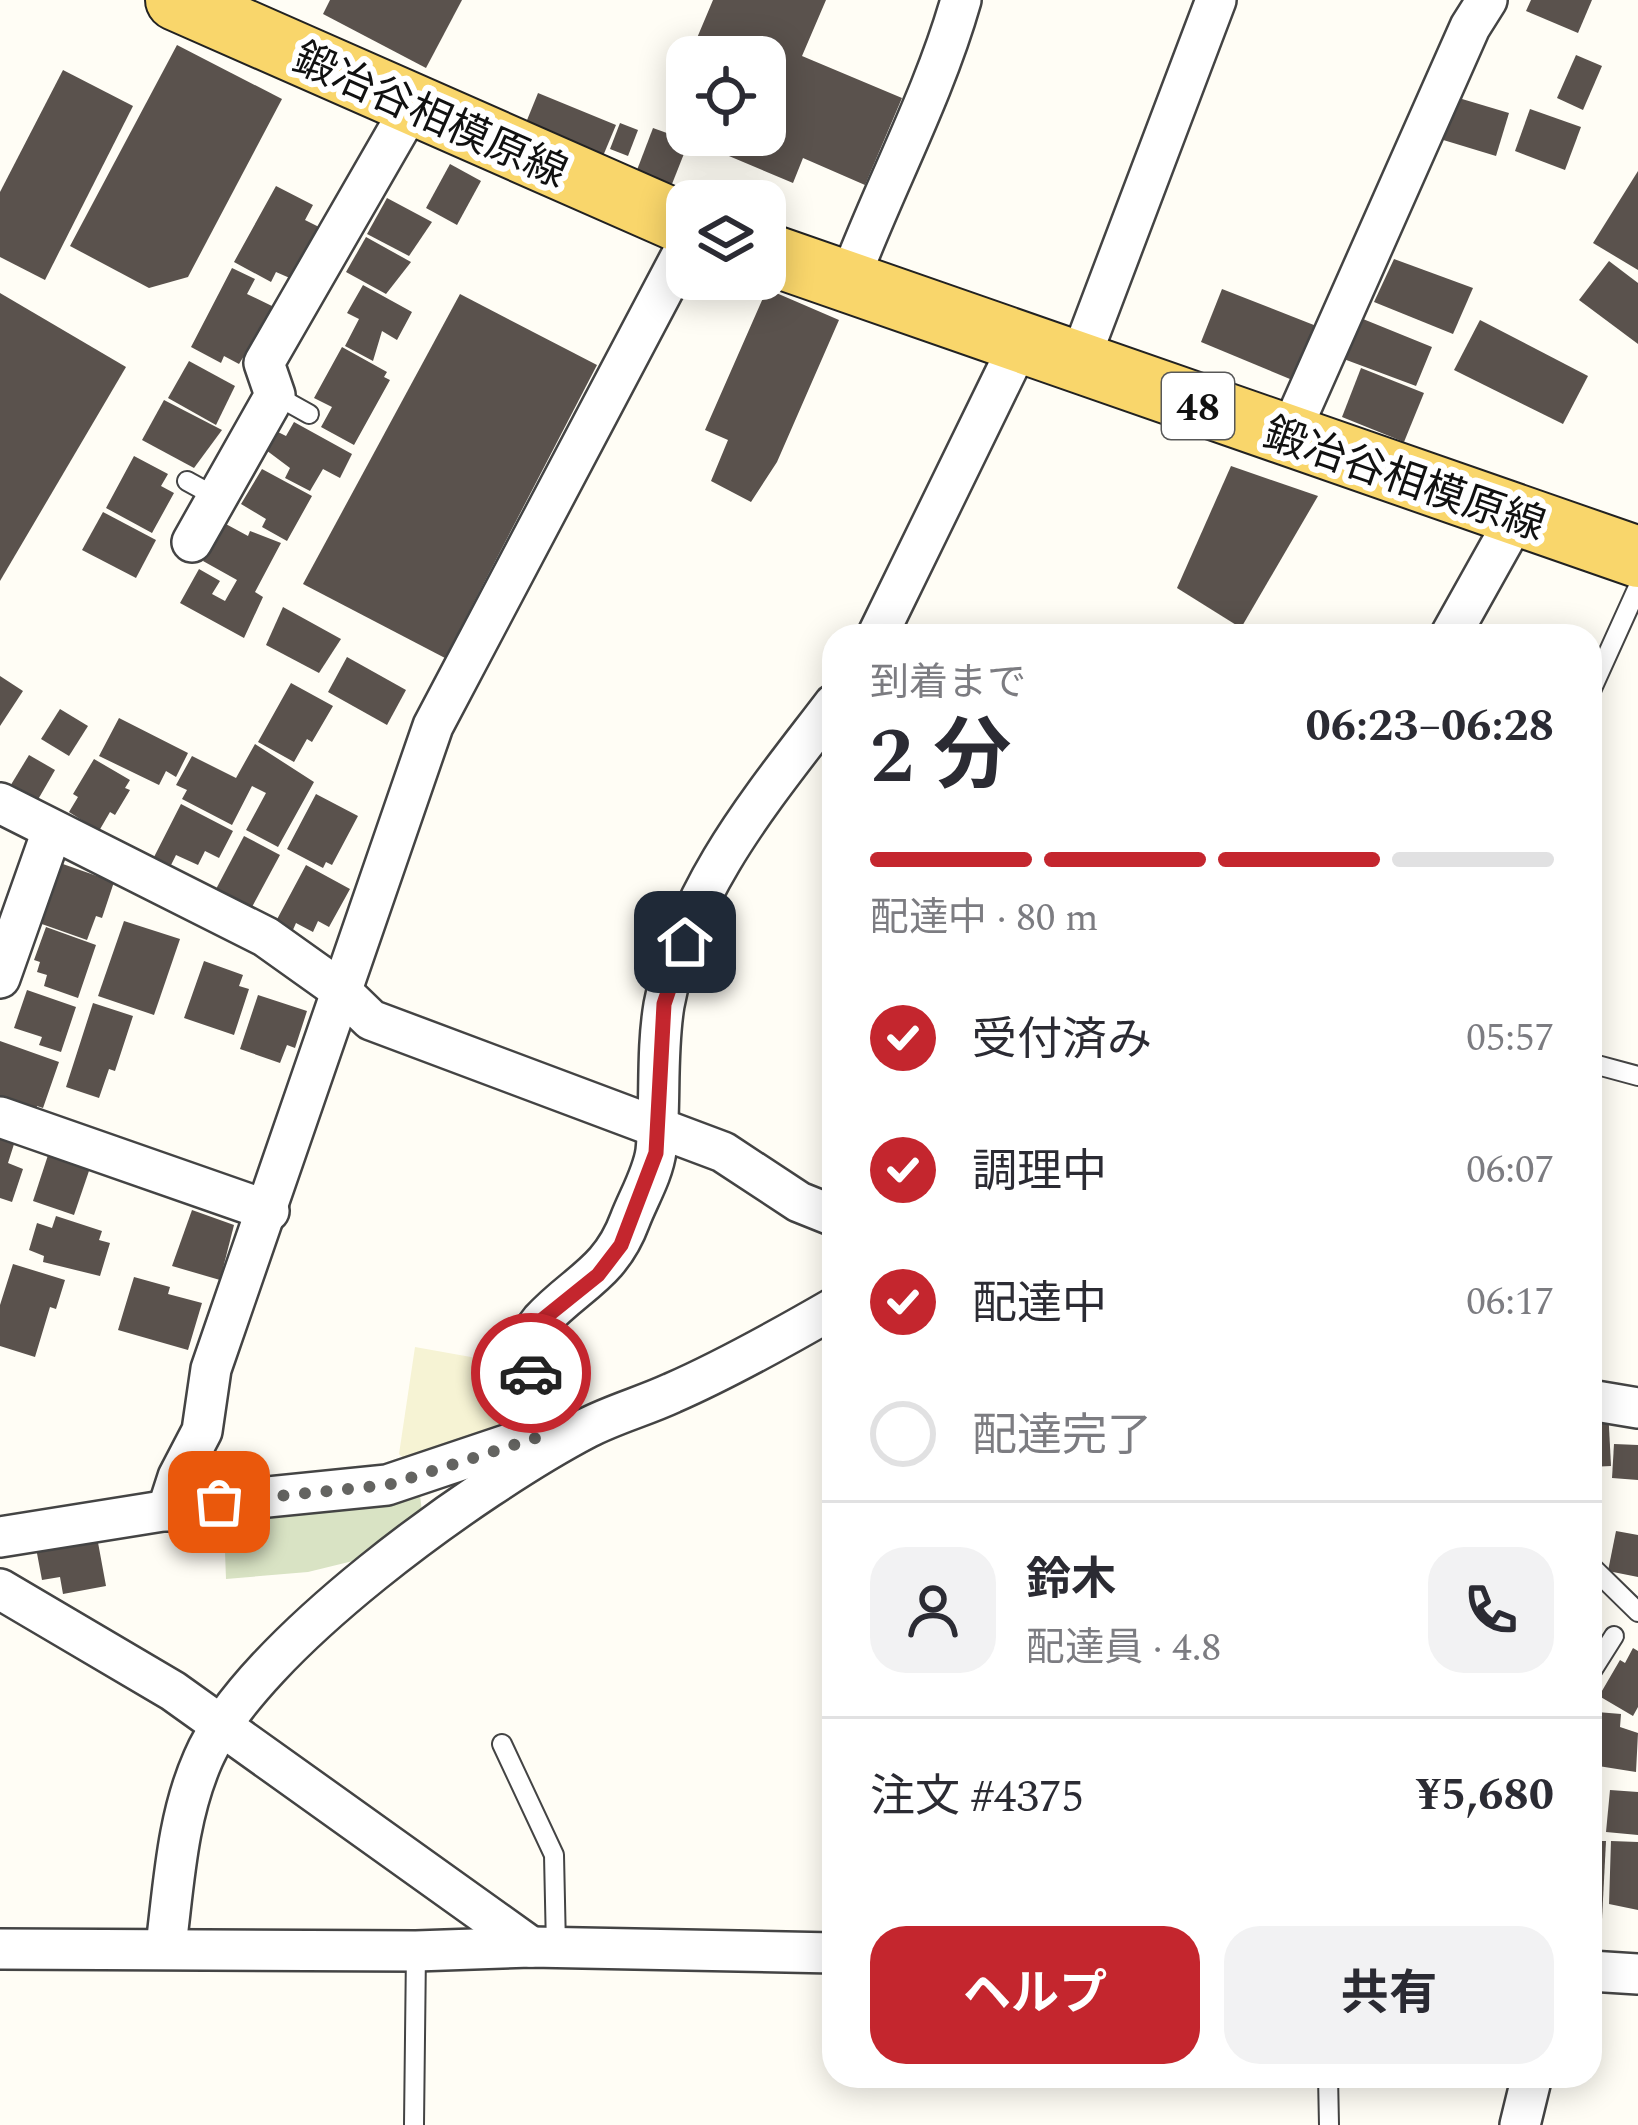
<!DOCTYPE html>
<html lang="ja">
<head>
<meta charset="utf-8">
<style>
	body { margin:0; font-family:Spectral,"Noto Sans JP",serif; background:#f2f2f3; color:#2b2b33; height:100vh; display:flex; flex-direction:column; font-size:45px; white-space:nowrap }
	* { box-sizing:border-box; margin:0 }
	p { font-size:39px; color:#7c7c81 }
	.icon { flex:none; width:66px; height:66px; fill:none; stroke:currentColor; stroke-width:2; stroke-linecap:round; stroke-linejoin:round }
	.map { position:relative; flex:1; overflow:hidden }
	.panel { position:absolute; left:822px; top:624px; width:780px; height:1464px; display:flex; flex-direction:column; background:#fff; border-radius:36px; box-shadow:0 6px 30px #0003 }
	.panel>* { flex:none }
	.tools { position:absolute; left:666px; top:36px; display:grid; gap:24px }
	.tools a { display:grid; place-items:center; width:120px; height:120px; border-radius:24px; background:#fff; box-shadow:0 6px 30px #0003; font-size:60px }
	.pin { position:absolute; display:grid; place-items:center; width:102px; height:102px; color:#fff; margin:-51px; border-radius:24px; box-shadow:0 6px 18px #0006 }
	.courier { position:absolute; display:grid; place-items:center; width:120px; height:120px; margin:-60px; border:9px solid #c4262e; border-radius:50%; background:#fff; color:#222; box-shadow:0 3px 15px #0007 }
	.overview em { font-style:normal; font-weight:700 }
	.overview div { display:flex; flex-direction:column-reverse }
	.overview { display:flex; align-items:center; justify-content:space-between; height:204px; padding:0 48px }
	h1 { font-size:78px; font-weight:700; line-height:90px }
	.bar { display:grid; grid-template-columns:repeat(4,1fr); gap:18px 12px; align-content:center; height:144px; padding:0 48px }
	.bar i { height:15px; border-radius:9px; background:#e1e1e2 }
	.bar .current { background:#c4262e }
	.bar p { grid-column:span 4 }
	.line { display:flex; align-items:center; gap:30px; padding:0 48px; border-top:3px solid #e1e1e2 }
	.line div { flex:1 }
	.round { display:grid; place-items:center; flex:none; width:126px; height:126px; border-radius:36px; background:#f2f2f3 }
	ol { padding:0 48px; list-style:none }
	li { display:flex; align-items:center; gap:36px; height:132px }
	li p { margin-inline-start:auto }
	li .icon { padding:12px; border-radius:50%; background:#c4262e; color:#fff; stroke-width:4 }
	li:last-child { color:#7c7c81 }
	li i { width:66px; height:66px; border:6px solid #e1e1e2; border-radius:50% }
	.action { display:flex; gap:24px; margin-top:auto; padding:24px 48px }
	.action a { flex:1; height:138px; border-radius:36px; background:#c4262e; color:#fff; font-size:48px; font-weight:700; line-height:138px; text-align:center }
	.action a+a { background:#f2f2f3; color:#2b2b33 }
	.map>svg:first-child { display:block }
</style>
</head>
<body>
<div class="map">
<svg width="1638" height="2125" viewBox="0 0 1638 2125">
	<rect width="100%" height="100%" fill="#fffdf5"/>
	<path fill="#f6f3d4" d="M415,1347l101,18 -1,61 -106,38 -10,-10z"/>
	<path fill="#d9e3c4" d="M420,1495l2,17 -65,48 -49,12 -82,7 -1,-27 27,-1v-39z"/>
	<g fill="#5a524d">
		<path d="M330,0h132l-36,68 -103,-54z"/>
		<path d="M713,0h113l-24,56 100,42 -37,87 -62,-27 -10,25 -114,-48h86v-78h-76z"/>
		<path d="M1531,0h61l-14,33 -52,-22z"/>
		<path d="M177,45l105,54 -94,178 -39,11 -79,-42z"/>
		<path d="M1576,55l26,11 -19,44 -26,-12z"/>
		<path d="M687,62v45l-16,-7z"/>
		<path d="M63,70l70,36 -88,174 -45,-23v-65z"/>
		<path d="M538,93l78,32 -13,31 -78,-31z"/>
		<path d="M1452,96l57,17 -13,43 -56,-17z"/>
		<path d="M1530,109l51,18 -16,43 -50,-19z"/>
		<path d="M620,123l18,7 -10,26 -18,-7z"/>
		<path d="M653,128l36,13 -17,43 -35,-14z"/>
		<path d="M450,164l31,17 -24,44 -31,-17z"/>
		<path d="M1638,171v99l-45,-27z"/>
		<path d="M276,186l37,19 -8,15 18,9 -31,50 -16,-7 -5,10 -37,-20z"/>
		<path d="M387,198l45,24 -23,34 -42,-22z"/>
		<path d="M366,237l45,25 -25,32 -40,-22z"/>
		<path d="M1394,259l79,29 -20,46 -79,-32z"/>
		<path d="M1609,261l29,22v61l-59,-44z"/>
		<path d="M232,268l23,11 -8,15 27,13 -35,57 -15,-8 -3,7 -30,-16z"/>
		<path d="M363,285l49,27 -15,28 -15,-9 -9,30 -28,-15 14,-27 -12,-6z"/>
		<path d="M767,289l72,31 -62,142 -26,40 -40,-21 17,-41 -23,-10z"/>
		<path d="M1222,289l102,40 -22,55 -101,-42z"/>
		<path d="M0,293l126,74 -126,214z"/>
		<path d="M460,294l137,71 -152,293 -142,-74z"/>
		<path d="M1363,319l69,28 -16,39 -75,-28 15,-35 5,2z"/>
		<path d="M1480,320l108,56 -25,48 -109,-54z"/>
		<path d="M342,347l45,25 -3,5 6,3 -36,65 -33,-18 11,-20 -18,-9z"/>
		<path d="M189,361l46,25 -19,39 -48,-27z"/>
		<path d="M1361,368l63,25 -20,49 -62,-25z"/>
		<path d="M164,400l58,30 -28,38 -52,-28z"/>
		<path d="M294,422l58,32 -12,24 -17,-9 -13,22 -25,-13 5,-10 -24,-18 10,-19 10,5z"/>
		<path d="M134,456l34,18 -7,12 13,7 -22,40 -46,-25z"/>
		<path d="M1231,466l87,30 -77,132 -64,-40z"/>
		<path d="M262,469l50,27 -25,45 -25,-14 4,-8 -25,-15z"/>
		<path d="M103,512l53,28 -20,38 -54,-28z"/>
		<path d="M224,523l24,13 2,-5 31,12 -26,49 8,5 -19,41 -64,-35 19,-34 21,12 -8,13 13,7 12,-21 -34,-19z"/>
		<path d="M283,607l58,32 -22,34 -53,-28z"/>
		<path d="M347,657l59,33 -19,35 -59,-33z"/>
		<path d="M0,676l23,15 -23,35z"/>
		<path d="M291,683l42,23 -21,36 -5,-3 -13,23 -36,-20z"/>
		<path d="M60,709l28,17 -19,30 -28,-17z"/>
		<path d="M119,718l69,35 -12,24 -10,-6 -7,14 -60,-29z"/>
		<path d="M255,744l59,38 -36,65 -32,-17 20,-37 -14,-7 -20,39 -50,-26 5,-9 -11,-5 16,-29 44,22z"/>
		<path d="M29,755l26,15 -19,33 -27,-15z"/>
		<path d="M94,759l36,21 -5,8 5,2 -15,25 -5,-3 -11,19 -30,-19 9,-15 -5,-3z"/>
		<path d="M316,794l42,22 -26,49 -6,-3 -3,6 -36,-19z"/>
		<path d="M181,804l52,27 -14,27 -14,-7 -7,14 -22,-10 -5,10 -17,-8z"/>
		<path d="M244,836l36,19 -28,52 -37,-16z"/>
		<path d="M60,863l54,19 -12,36 -6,-2 -9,24 -48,-17z"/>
		<path d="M306,865l44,24 -21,38 -11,-6 -5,11 -17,-9 -4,9 -17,-9z"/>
		<path d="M124,921l56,18 -26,76 -56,-19z"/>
		<path d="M46,927l50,18 -18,53 -34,-12 3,-11 -10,-3 3,-10 -6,-2z"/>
		<path d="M204,961l39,14 -4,11 10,3 -15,46 -50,-17z"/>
		<path d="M27,990l49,17 -15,45 -22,-7 3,-8 -28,-9z"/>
		<path d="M258,995l49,16 -12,37 -8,-3 -7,18 -40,-14z"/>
		<path d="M93,1003l40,13 -18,55 -6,-2 -10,29 -33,-11z"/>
		<path d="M0,1041l59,21 -16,46 -6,-2 -1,5 -36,-13z"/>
		<path d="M0,1136l15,5 -7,22 15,6 -11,33 -12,-4z"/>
		<path d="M51,1146l40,19 -17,50 -41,-14z"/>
		<path d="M192,1210l42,15 -14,55 -48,-14z"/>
		<path d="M56,1216l46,15 -3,9 11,3 -10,33 -57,-14 1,-6 -15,-6 8,-27 15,5z"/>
		<path d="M13,1264l52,16 -9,29 -6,-2 -15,50 -35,-11v-41z"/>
		<path d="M134,1277l36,10 -2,7 34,9 -14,47 -70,-20z"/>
		<path d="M1608,1408l3,58 -21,1v-58z"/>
		<path d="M1614,1444l24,1v35l-26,-2z"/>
		<path d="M1616,1531l22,4v42l-30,-6z"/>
		<path d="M97,1537l9,49 -43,8 -3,-17 -18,3 -6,-32z"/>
		<path d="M1633,1648l5,3v56l-5,9 -34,-20 21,-36 5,3z"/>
		<path d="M1597,1712l24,2 -1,13 18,6 -2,39 -44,-7z"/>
		<path d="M1610,1790l28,2v43l-32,-3z"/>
		<path d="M1590,1841h16l-4,78h-12z"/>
		<path d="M1611,1841l27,1v68l-29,-6z"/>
	</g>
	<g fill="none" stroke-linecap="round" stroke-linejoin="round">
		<defs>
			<g id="service">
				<path d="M275,395l34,19"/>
				<path d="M187,481l31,17"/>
				<path d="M1590,693l48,-106"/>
				<path d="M1590,1063l48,13"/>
				<path d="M1590,1565l48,47"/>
				<path d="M1590,1674l24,-38"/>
				<path d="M502,1744l52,111 2,92"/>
				<path d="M1328,2076l1,49"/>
				<path d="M414,2125l2,-174"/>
			</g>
			<g id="minor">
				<path d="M848,283c36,-96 85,-185 113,-283"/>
				<path d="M1078,364l138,-364"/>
				<path d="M1288,437l182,-410 17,-27"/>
				<path d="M192,542l83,-147 -11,-32 148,-257"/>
				<path d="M877,636l143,-293"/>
				<path d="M1450,636l66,-118"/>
				<path d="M0,803l266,134 73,52 32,31 352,132 76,50 35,14"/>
				<path d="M0,978l52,-147"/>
				<path d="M0,1117l269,94"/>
				<path d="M1590,1400l48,8"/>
				<path d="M542,1436c-13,-27 -23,-90 -1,-115 35,-38 69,-47 89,-101 8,-21 23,-46 26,-69 5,-48 0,-98 8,-146 22,-118 100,-209 170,-301"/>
				<path d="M167,1511l11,-34 24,-46 9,-62 222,-643 254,-481"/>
				<path d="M0,1537l219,-35 168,-17 122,-41 56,-12"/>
				<path d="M0,1589l173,102 358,256"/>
				<path d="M166,1946c8,-63 11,-128 37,-187 49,-113 275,-274 384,-331 27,-14 57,-22 85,-35 55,-24 110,-55 162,-85"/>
				<path d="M0,1949l416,2 115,-4 303,6"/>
				<path d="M1590,1971l48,3"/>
				<path d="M1520,2125l12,-49"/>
			</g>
			<g id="primary">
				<path d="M176,0l511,225"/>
				<path d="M765,253l873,304"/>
			</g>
		</defs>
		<use href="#service" stroke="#444" stroke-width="22"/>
		<use href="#minor" stroke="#444" stroke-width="44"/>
		<use href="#primary" stroke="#222" stroke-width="64"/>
		<use href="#service" stroke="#fff" stroke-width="18"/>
		<use href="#minor" stroke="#fff" stroke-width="39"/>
		<use href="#primary" stroke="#f9d66b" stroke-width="60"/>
	</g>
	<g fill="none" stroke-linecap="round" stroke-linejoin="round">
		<path stroke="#646461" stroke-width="12" stroke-dasharray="0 21.6" d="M219,1502l169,-17 154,-49 -10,-22 -1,-41"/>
		<path stroke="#c4262e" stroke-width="15" d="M531,1373l6,-49 61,-49 23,-30 35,-92 8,-149 21,-62"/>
	</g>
	<g text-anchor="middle" stroke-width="12" stroke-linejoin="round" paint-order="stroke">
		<rect fill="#fff" stroke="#585858" stroke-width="3" x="1162" y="373" width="72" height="66" rx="9"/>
		<g font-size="39" font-weight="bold" fill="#111">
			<text x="1198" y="420">48</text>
		</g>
		<g font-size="42" fill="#111" stroke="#fff">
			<text transform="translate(431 114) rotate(24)" y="15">鍛冶谷相模原線</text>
			<text transform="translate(1405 478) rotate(19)" y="15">鍛冶谷相模原線</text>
		</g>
	</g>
</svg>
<div class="tools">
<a><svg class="icon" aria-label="locate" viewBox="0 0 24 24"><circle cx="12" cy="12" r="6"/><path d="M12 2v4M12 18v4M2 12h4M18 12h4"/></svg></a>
<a><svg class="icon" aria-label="layers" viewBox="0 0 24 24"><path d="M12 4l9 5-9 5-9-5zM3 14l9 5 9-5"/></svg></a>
</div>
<div class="pin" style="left:219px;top:1502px;background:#ea580c"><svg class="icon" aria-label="bag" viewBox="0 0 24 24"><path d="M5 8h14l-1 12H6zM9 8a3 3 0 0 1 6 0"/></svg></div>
<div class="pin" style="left:685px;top:942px;background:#1f2937"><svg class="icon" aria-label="home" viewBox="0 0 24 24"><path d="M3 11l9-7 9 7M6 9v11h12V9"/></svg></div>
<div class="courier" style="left:531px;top:1373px"><svg class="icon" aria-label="car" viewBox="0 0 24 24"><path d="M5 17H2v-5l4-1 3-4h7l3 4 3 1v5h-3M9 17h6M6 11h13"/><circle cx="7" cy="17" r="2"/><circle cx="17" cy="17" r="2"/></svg></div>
<section class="panel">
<div class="overview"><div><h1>2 分</h1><p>到着まで</p></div><em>06:23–06:28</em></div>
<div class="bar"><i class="current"></i><i class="current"></i><i class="current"></i><i></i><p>配達中 · 80 m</p></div>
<ol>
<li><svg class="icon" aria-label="check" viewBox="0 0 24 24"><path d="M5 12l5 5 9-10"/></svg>受付済み<p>05:57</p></li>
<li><svg class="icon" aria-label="check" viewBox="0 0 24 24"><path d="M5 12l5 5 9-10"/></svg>調理中<p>06:07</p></li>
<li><svg class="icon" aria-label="check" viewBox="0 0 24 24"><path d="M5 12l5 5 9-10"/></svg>配達中<p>06:17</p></li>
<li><i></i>配達完了</li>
</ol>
<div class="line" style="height:216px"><a class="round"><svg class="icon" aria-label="person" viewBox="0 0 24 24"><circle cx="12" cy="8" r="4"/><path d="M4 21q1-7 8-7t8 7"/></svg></a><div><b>鈴木</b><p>配達員 · 4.8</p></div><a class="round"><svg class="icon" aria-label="phone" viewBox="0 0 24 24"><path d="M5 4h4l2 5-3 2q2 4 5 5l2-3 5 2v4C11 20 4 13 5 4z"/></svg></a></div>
<div class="line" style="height:156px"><div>注文 #4375</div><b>¥5,680</b></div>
<div class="action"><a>ヘルプ</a><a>共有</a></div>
</section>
</div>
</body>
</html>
